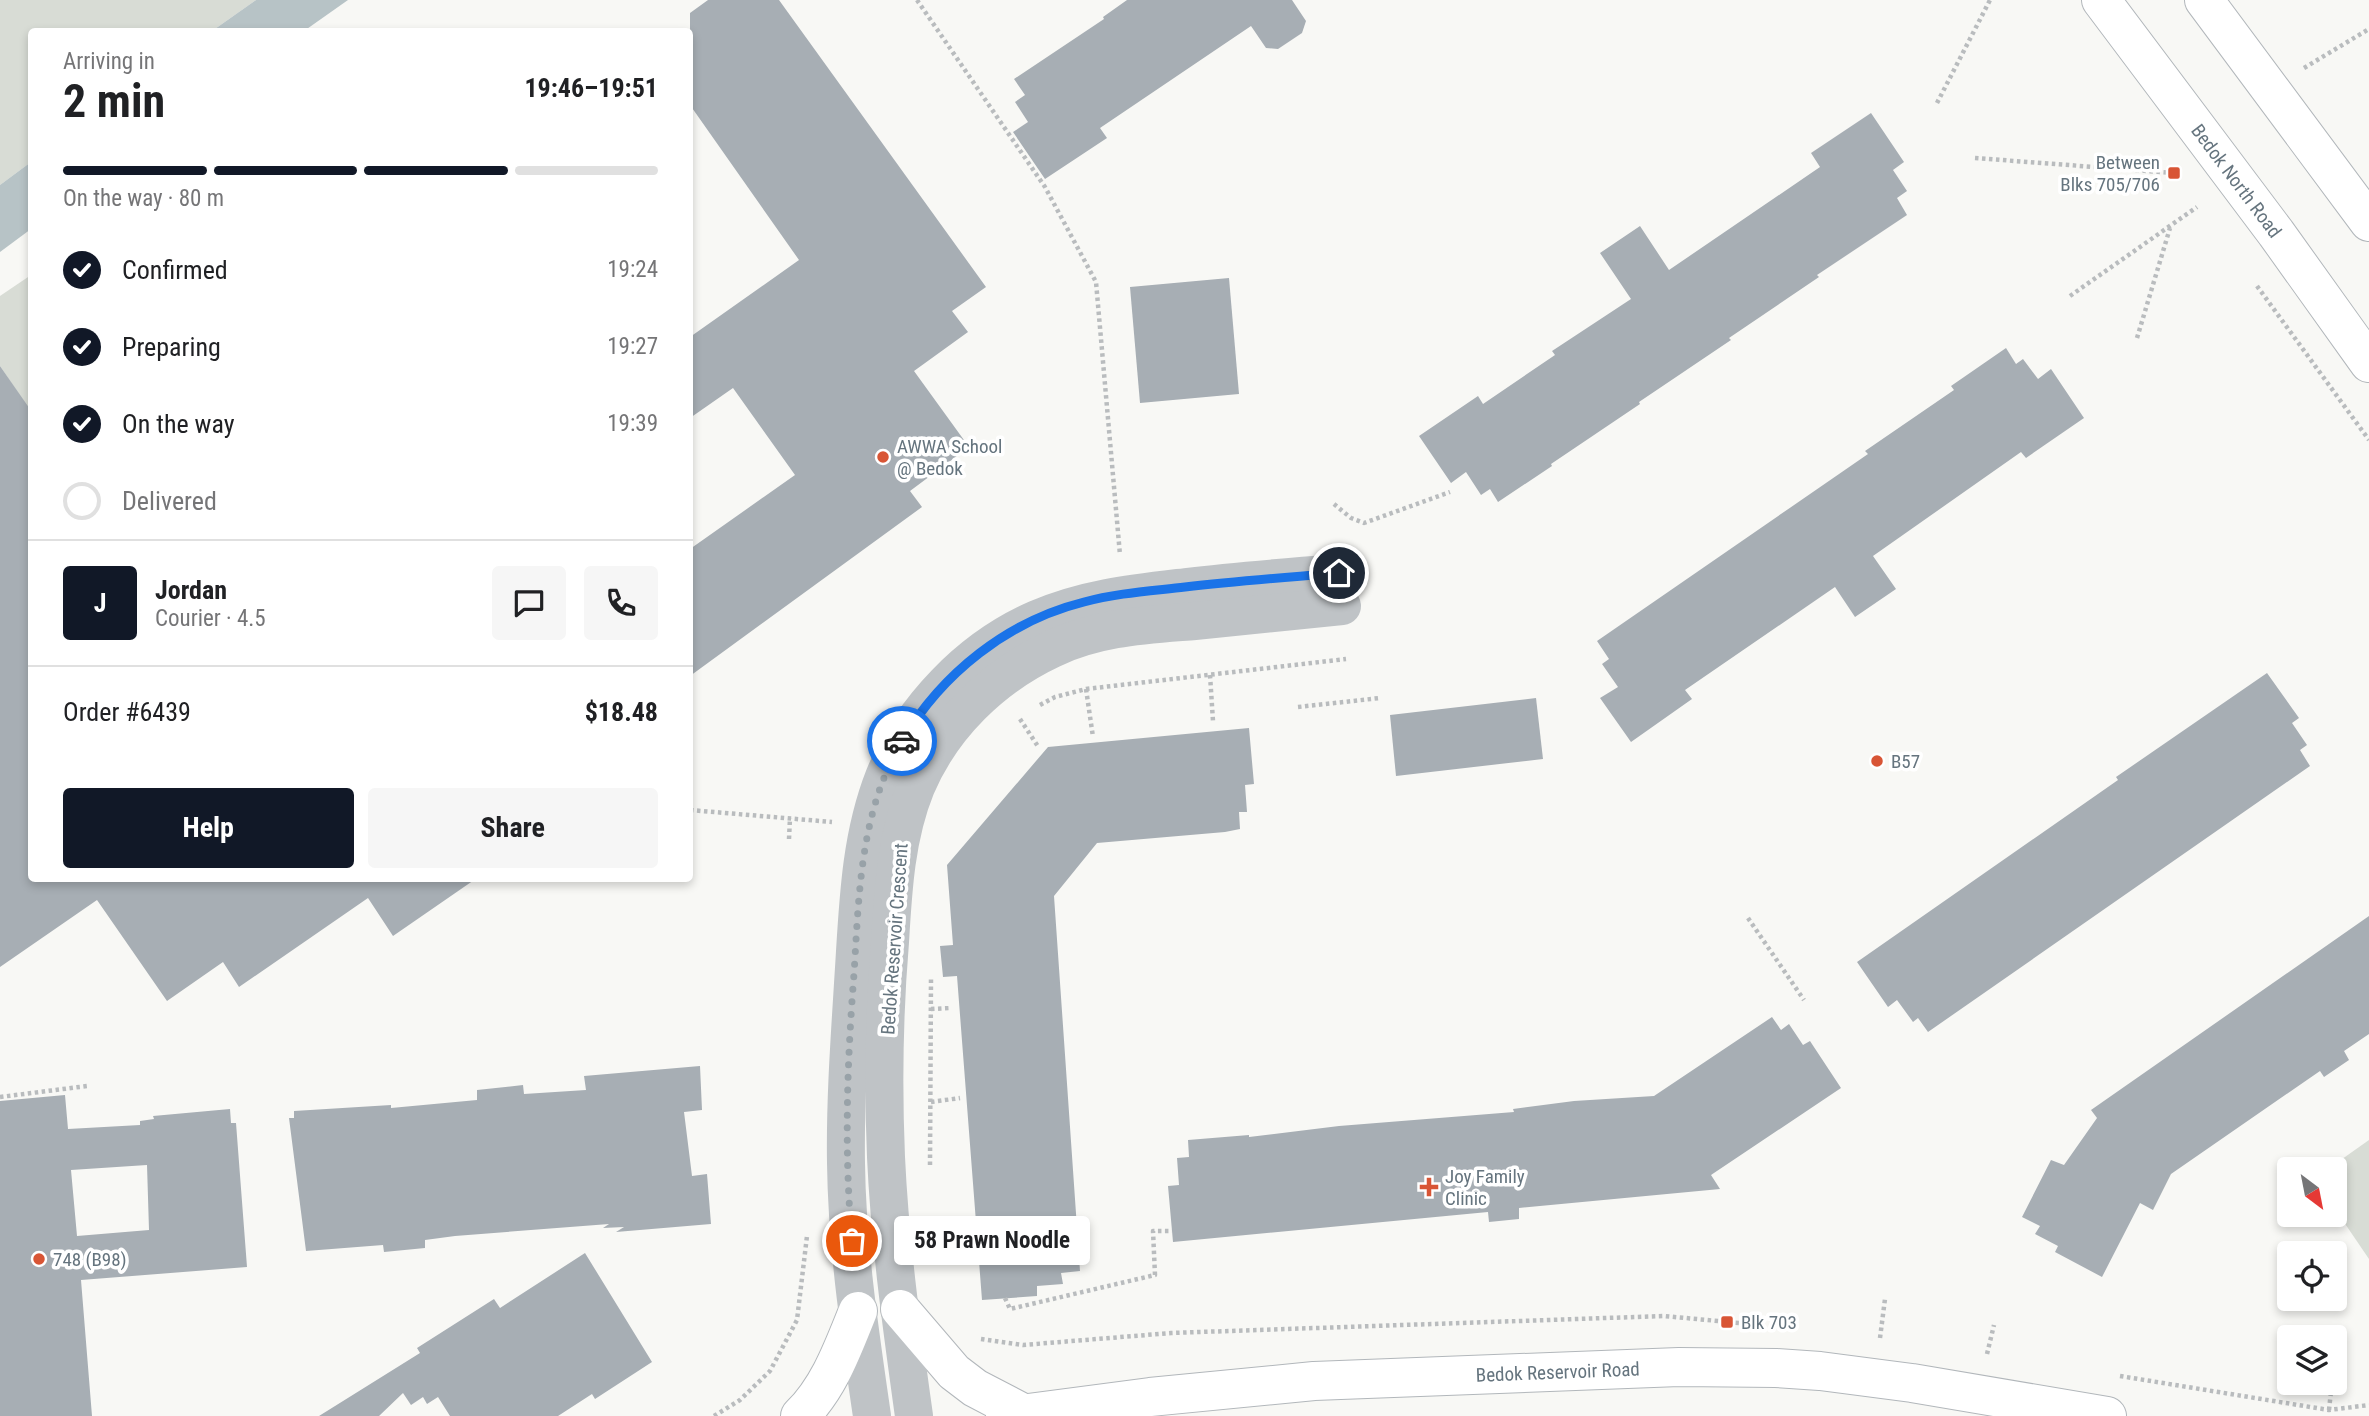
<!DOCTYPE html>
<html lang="en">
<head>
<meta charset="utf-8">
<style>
	body { margin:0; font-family:"Roboto Condensed",sans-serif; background:#f6f6f6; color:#202124; height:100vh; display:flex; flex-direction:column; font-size:26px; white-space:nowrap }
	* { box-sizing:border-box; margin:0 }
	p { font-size:23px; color:#757577 }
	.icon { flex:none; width:38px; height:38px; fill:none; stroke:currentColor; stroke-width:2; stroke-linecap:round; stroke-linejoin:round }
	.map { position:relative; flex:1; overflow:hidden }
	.details { position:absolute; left:28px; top:28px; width:665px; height:854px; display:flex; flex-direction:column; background:#fff; border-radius:7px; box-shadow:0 4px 10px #0003 }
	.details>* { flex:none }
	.needle { width:46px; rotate:148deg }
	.tools { position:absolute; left:2277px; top:1157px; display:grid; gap:14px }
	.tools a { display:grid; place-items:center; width:70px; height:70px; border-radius:7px; background:#fff; box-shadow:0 4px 10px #0003; font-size:35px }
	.pin { position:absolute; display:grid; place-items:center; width:60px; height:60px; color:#fff; margin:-30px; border:4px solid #fff; border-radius:50%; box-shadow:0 2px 7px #0007 }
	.courier { position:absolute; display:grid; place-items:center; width:70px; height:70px; margin:-35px; border:5px solid #1a73e8; border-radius:50%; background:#fff; color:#222; box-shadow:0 2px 9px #0007 }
	.bubble { position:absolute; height:49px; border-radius:7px; background:#fff; box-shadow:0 4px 10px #0003; font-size:23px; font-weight:700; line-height:49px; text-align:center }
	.overview em { font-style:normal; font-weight:700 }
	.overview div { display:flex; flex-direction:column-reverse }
	.overview { display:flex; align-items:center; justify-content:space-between; height:119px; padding:0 35px }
	h1 { font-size:46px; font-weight:700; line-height:52px }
	.bar { display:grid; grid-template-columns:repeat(4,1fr); gap:10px 7px; align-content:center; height:84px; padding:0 35px }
	.bar i { height:9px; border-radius:5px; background:#e0e0e0 }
	.bar .selected { background:#111827 }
	.bar p { grid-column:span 4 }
	.line { display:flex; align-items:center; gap:18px; padding:0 35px; border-top:2px solid #e0e0e0 }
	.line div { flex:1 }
	.round { display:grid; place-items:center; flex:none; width:74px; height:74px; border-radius:7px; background:#f6f6f6 }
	ol { padding:0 35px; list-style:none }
	li { display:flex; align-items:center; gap:21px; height:77px }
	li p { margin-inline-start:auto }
	li .icon { padding:7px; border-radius:50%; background:#111827; color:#fff; stroke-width:4 }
	li:last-child { color:#757577 }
	li i { width:38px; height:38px; border:4px solid #e0e0e0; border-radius:50% }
	.cta { display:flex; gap:14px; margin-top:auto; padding:14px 35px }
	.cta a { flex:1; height:80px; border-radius:7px; background:#111827; color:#fff; font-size:28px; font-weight:700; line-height:80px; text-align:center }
	.cta a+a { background:#f6f6f6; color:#202124 }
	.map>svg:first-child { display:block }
</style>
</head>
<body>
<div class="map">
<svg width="2369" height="1416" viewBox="0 0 2369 1416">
	<rect width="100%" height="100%" fill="#f8f8f5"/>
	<g fill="#d8dcd5">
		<path d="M0,0h256l-44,31 -180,1 -1,130 -31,23z"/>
		<path d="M31,275v137l-31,-46v-70z"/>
		<path d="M2369,1140v119l-34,-50 -1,-40h-6z"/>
	</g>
	<g fill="#b7c3c6">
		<path d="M256,0h92l-44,31h-92z"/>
		<path d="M31,162v67l-31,23v-67z"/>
	</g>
	<g fill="#a7aeb4" fill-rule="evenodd">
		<path d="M708,0h71l207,287 -34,24 16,21 -54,39 55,76 -59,44 12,16 -232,169v-127l105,-74 -62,-87 -43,30v-81l109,-77 -109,-155v-92z"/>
		<path d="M1127,0h165l14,21 -4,12 -24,16 -12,-1 -15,-22 -151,102 7,10 -62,41 -32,-47 15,-10 -13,-20 10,-7 -11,-16 90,-60 -1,-2z"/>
		<path d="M1871,113l33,49 -11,8 14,21 -10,7 10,17 -90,60 2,2 -90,61 2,2 -92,62 1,2 -89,60 1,2 -54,36 -8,-13 -9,6 -15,-23 -15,11 -32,-47 59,-40 5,8 72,-49 -3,-4 79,-52 -31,-46 40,-27 29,44 151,-103 -9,-14z"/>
		<path d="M1229,278l10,116 -99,9 -10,-116z"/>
		<path d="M2006,348l10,16 7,-5 15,20 13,-10 33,49 -58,40 -5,-6 -148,104 23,33 -41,28 -20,-30 -150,103 7,9 -61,43 -31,-44 18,-11 -16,-23 7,-5 -12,-18 271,-187 -3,-3 89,-61 -3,-4z"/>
		<path d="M0,366l32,46v466h445l-84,58 -25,-38 -129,89 -16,-25 -56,39 -70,-101 -97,67z"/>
		<path d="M2267,673l32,45 -7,5 15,22 -7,5 10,16 -382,266 -10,-14 -5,4 -16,-22 -9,7 -31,-45 261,-182 -2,-3z"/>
		<path d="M1536,698l7,61 -147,17 -6,-61z"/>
		<path d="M1249,728l5,56 -9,1 2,27h-8l1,17 -15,3 -128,11 -43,53 26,375 -19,2 2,11 -26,2v10l-55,4 -25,-324 -14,1 -3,-31 13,-1 -6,-80 101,-118z"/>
		<path d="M2369,916v118l-25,17 5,9 -25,17 -4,-6 -149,103 -18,36 -13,-7 -38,74 -47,-25 3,-6 -23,-12 5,-8 -18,-9 29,-57 13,5 33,-47 -6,-8z"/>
		<path d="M1772,1017l9,13 8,-6 14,21 7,-4 31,47 -130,87 9,14 -201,19v11l-30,3 -1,-10 -315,30 -5,-56 11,-1 -2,-27 12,-1 -1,-17 61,-5v2l90,-11 175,-14 -1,-3 61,-8 80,-5z"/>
		<path d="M700,1066l2,44 -18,2 8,64 15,-2 4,50 -95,8 8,-5 -21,1 6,-4 -154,12 -30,4v8l-41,4 -1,-7 -77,6 -17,-133h5v-7l97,-6v3l86,-8v-10l46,-5 1,9 62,-4 -2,-14z"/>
		<path d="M65,1095l3,34 72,-4v-4l14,-2 -1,-3 77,-7 1,14h5l11,144 -166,13 11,136h-92v-315zM147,1165l2,65 -72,6 -6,-66z"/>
		<path d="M585,1253l67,109 -57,37 -3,-5 -34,22h-108l-12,-19 -11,7 -4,-7 -12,8 -8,-12 -24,23h-60l101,-63 -3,-5 77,-49 6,9z"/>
	</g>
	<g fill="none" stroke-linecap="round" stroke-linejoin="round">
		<defs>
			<g id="major">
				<path id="s1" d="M2101,0l175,233 93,130"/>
				<path d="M2204,0l165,222"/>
				<path d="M900,1309l54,63 21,16 48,25"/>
				<path d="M800,1416c29,-28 43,-68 58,-105"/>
				<path id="s2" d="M1005,1416l145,-19 164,-16 365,-14 97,1 44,3 92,12 195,33"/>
			</g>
		</defs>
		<use href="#major" stroke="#b2b7bb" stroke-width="40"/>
		<g stroke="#b9bcbe" stroke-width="4.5" stroke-dasharray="3.5 3.5" stroke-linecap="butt">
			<path d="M917,0l128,187 51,95 24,273"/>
			<path d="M2304,68l65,-39"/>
			<path d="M1937,103l53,-103"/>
			<path d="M1975,158l199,15"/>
			<path d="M2257,286l112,154"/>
			<path d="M2070,296l127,-89"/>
			<path d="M2137,338l33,-110"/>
			<path d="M1334,504l17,14 13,5 86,-31"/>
			<path d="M1210,675l3,46"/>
			<path d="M1086,689l7,48"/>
			<path d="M1040,705l15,-8 31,-8 260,-30"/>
			<path d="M1298,707l82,-9"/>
			<path d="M1020,719l19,29"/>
			<path d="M690,810l142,12"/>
			<path d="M789,839l1,-21"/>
			<path d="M1748,918l56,82"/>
			<path d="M931,1009l20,-1"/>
			<path d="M0,1097l87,-11"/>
			<path d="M931,1102l29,-4"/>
			<path d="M930,1165l1,-187"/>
			<path d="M929,1229l48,-2"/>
			<path d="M1005,1298l5,11 145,-34 -2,-44h19"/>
			<path d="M1880,1338l5,-39"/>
			<path d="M981,1339l42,6 148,-12 493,-17 86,8"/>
			<path d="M1987,1354l7,-29"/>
			<path d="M2120,1376l209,34 40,-5"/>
			<path d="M2329,1410l3,-28"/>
			<path d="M714,1416l26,-16 30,-29 27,-51 10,-84"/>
		</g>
		<g stroke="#bfc3c6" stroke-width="38">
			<path d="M872,1416c-12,-83 -25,-169 -26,-253 -1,-65 4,-130 8,-195 4,-64 6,-130 30,-191 27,-68 86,-129 153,-158 48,-21 98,-26 149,-32 51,-6 102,-10 153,-14"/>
			<path d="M914,1416c-12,-86 -24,-172 -28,-259 -3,-71 -2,-143 4,-215 3,-52 6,-106 26,-155 26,-61 76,-110 136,-138 45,-22 95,-24 143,-28 49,-5 98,-10 147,-15"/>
		</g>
		<use href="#major" stroke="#fff" stroke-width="38"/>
	</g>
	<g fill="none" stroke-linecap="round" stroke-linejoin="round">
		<path stroke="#98a2a8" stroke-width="7" stroke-dasharray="0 12.6" d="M852,1241c-8,-89 -5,-178 2,-267 5,-80 6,-162 48,-233"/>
		<path stroke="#1a73e8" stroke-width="9" d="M902,741c40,-68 106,-120 182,-139 33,-9 67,-11 101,-15 51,-6 103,-10 154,-14"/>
	</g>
	<g fill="#d85535" stroke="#fff" stroke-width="2.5">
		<rect x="2167" y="166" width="14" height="14" rx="3.5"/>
		<circle cx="883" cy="457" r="7"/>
		<circle cx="1877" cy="761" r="7"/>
		<path d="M1425.5 1176.5h7v7h7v7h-7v7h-7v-7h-7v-7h7z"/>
		<circle cx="39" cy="1259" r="7"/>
		<rect x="1720" y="1315" width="14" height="14" rx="3.5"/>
	</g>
	<g text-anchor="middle" stroke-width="7" stroke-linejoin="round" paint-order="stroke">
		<g font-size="19" fill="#65747e" stroke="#fff" text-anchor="start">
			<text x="2160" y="169" text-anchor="end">Between<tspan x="2160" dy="22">Blks 705/706</tspan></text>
			<text x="897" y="453">AWWA School<tspan x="897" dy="22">@ Bedok</tspan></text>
			<text x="1891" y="768">B57</text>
			<text x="1445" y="1183">Joy Family<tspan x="1445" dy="22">Clinic</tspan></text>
			<text x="53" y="1266">748 (B98)</text>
			<text x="1741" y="1329">Blk 703</text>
		</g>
		<g font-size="19" fill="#65747e" stroke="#fff">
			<text dy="7" stroke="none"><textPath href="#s1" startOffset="226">Bedok North Road</textPath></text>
			<text transform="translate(894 939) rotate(-86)" y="7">Bedok Reservoir Crescent</text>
			<text dy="7" stroke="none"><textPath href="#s2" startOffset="555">Bedok Reservoir Road</textPath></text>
		</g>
	</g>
</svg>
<div class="tools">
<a><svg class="needle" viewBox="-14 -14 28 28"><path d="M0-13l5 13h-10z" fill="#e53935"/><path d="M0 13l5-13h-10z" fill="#757577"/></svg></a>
<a><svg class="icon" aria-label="locate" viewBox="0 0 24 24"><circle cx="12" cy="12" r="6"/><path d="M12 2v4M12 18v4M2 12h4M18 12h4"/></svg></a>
<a><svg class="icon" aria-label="layers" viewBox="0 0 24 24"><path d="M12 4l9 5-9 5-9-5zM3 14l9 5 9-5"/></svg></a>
</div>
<div class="pin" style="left:852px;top:1241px;background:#ea580c"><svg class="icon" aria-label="bag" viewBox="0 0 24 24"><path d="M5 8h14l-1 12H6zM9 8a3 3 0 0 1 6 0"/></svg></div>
<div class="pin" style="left:1339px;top:573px;background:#1f2937"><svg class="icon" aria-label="home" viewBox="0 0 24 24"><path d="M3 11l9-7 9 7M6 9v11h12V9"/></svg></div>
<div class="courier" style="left:902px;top:741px"><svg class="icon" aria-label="car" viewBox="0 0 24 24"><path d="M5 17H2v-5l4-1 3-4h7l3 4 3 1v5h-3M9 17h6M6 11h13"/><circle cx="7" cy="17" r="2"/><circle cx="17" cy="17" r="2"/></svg></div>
<div class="bubble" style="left:894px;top:1216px;width:196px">58 Prawn Noodle</div>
<section class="details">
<div class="overview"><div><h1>2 min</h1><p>Arriving in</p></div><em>19:46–19:51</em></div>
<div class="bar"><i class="selected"></i><i class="selected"></i><i class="selected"></i><i></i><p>On the way · 80 m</p></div>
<ol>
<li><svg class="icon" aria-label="check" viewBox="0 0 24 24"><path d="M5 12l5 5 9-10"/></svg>Confirmed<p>19:24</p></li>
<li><svg class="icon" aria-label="check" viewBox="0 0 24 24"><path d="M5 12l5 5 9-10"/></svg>Preparing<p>19:27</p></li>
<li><svg class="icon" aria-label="check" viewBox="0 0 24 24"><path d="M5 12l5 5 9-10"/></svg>On the way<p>19:39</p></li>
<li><i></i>Delivered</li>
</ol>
<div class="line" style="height:126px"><b class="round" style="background:#111827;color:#fff">J</b><div><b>Jordan</b><p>Courier · 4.5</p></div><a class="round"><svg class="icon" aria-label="chat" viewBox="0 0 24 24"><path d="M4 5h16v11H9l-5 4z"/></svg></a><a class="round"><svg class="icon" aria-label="phone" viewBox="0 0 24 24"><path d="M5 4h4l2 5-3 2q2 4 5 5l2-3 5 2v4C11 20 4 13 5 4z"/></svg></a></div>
<div class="line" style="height:91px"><div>Order #6439</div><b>$18.48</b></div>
<div class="cta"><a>Help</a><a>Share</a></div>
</section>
</div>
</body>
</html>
